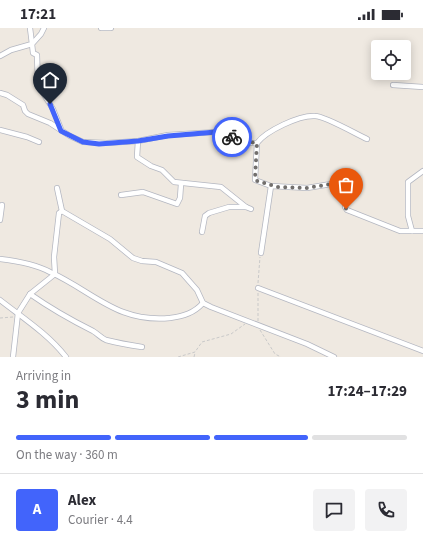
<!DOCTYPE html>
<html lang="en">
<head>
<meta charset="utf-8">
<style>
	body { margin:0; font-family:"Source Sans 3",sans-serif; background:#f2f2f3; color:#2b2b33; height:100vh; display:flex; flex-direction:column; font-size:15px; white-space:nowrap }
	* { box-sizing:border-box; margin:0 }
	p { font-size:13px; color:#7c7c81 }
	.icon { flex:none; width:22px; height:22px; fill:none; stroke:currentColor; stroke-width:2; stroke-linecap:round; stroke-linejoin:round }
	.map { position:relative; height:329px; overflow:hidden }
	.details { display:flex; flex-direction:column; background:#fff; flex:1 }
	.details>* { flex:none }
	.controls { position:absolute; left:371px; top:12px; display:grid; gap:8px }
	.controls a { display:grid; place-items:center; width:40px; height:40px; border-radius:4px; background:#fff; box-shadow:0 2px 10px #0003; font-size:20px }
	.pin { position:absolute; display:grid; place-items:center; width:34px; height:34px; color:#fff; margin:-41px -17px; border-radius:50% 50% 50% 0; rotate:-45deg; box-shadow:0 0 4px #0007 }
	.pin .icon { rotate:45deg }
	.courier { position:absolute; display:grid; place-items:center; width:40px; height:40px; margin:-20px; border:3px solid #4264fb; border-radius:50%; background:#fff; color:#222; box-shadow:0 1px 5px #0007 }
	.head em { font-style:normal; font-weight:700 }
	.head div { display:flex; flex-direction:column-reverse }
	.head { display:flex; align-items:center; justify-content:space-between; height:68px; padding:0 16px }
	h1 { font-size:26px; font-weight:700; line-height:30px }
	.bar { display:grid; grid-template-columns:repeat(4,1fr); gap:6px 4px; align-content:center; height:48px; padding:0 16px }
	.bar i { height:5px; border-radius:3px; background:#e1e1e2 }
	.bar .on { background:#4264fb }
	.bar p { grid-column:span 4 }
	.line { display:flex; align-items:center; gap:10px; padding:0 16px; border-top:1px solid #e1e1e2 }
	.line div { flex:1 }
	.round { display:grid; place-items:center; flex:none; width:42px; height:42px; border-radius:4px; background:#f2f2f3 }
	.status { display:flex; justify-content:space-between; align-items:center; height:28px; padding:0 20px; background:#fff; direction:ltr }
	.status svg { height:11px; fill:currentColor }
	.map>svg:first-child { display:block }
</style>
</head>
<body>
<div class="status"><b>17:21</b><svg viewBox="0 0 49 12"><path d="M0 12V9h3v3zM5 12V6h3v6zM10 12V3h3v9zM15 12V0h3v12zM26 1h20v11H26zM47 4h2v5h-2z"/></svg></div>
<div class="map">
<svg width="423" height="329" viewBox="0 0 423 329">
	<rect width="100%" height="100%" fill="#efe9e1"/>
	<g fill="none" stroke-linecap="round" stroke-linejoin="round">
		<defs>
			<g id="minor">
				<path d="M44,0l-3,6 -9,10 1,9 4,2 1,30 15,24 8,20"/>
				<path d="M101,0h10"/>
				<path d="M0,28l11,-6 21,-6 -2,-16"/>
				<path d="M393,57l30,2"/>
				<path d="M0,65l7,2 16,10 2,6 3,3 22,9 20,13 13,6 24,1 31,-2 30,-6 48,-3 10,1 21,10h10c9,-12 42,-28 58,-27 10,0 41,18 52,23"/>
				<path d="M0,102l27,7 12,5"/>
				<path d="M138,113l-1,16 14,9 11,4 12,12 47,5 25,20 5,2"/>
				<path d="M257,115l-2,37 16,6"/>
				<path d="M57,160l5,23 48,28 23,19 9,3 14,1 26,11 15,17 6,13 8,4 96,37 27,13"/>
				<path d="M121,167l22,-3 34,12 3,-6 1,-14"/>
				<path d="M0,192l2,-15"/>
				<path d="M412,203l-4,-15v-34l15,-11"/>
				<path d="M202,204l3,-16 4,-3 20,-6h17"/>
				<path d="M261,225l10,-67 36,2 24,-4 5,1 9,7v15l2,3 53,21h23"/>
				<path d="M0,231c17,2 35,5 50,13 44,20 67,51 120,46 14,-2 24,-5 33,-15"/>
				<path d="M258,260l165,63"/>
				<path d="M30,266c20,14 41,26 63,37 5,3 8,7 13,9 12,3 23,5 36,7"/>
				<path d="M0,272c23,18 48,34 66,57"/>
				<path d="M13,329l5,-44 12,-19 25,-20 -1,-17 5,-44 3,-2"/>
			</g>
		</defs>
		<use href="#minor" stroke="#b4b7c1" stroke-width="6"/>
		<g stroke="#c9c9c9" stroke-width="1" stroke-dasharray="3 2" stroke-linecap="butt">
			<path d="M258,255l2,-26"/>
			<path d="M0,290l13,-1"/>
			<path d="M258,293v-28"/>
			<path d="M260,302l15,24 6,3"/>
			<path d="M178,329l17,-5 7,-10 29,-8 14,-10"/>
			<path d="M194,329l1,-4"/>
		</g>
		<use href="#minor" stroke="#fff" stroke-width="4.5"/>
	</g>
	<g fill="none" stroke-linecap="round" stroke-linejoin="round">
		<path stroke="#726f6d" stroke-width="4" stroke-dasharray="0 7.2" d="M232,109l15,5 10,1 -2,35 2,3 21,6 29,1 24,-4 5,1 9,7 1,17"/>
		<path stroke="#4264fb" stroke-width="5" d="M50,76l11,27 22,11 16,2 39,-3 30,-5 48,-4 10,1 6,4"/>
	</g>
</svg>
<div class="controls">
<a><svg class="icon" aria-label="locate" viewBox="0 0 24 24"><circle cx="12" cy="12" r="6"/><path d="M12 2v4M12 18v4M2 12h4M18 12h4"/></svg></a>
</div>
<div class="pin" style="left:346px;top:181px;background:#ea580c"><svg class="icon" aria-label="bag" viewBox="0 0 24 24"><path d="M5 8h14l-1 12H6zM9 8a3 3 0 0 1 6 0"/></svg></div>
<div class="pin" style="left:50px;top:76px;background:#1f2937"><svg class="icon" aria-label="home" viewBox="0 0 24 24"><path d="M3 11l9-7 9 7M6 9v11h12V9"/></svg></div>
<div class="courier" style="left:232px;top:109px"><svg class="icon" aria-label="bike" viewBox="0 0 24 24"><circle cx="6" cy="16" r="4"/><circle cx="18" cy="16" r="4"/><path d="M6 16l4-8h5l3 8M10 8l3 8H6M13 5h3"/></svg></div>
</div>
<section class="details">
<div class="head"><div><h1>3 min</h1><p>Arriving in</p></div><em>17:24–17:29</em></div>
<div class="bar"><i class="on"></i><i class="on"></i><i class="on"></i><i></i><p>On the way · 360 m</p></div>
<div class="line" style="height:72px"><b class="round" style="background:#4264fb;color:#fff">A</b><div><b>Alex</b><p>Courier · 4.4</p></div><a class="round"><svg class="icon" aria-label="chat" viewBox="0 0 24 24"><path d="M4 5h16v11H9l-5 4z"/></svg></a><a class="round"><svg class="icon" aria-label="phone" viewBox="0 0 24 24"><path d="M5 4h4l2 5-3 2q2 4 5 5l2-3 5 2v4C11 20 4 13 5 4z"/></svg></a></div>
</section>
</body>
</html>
